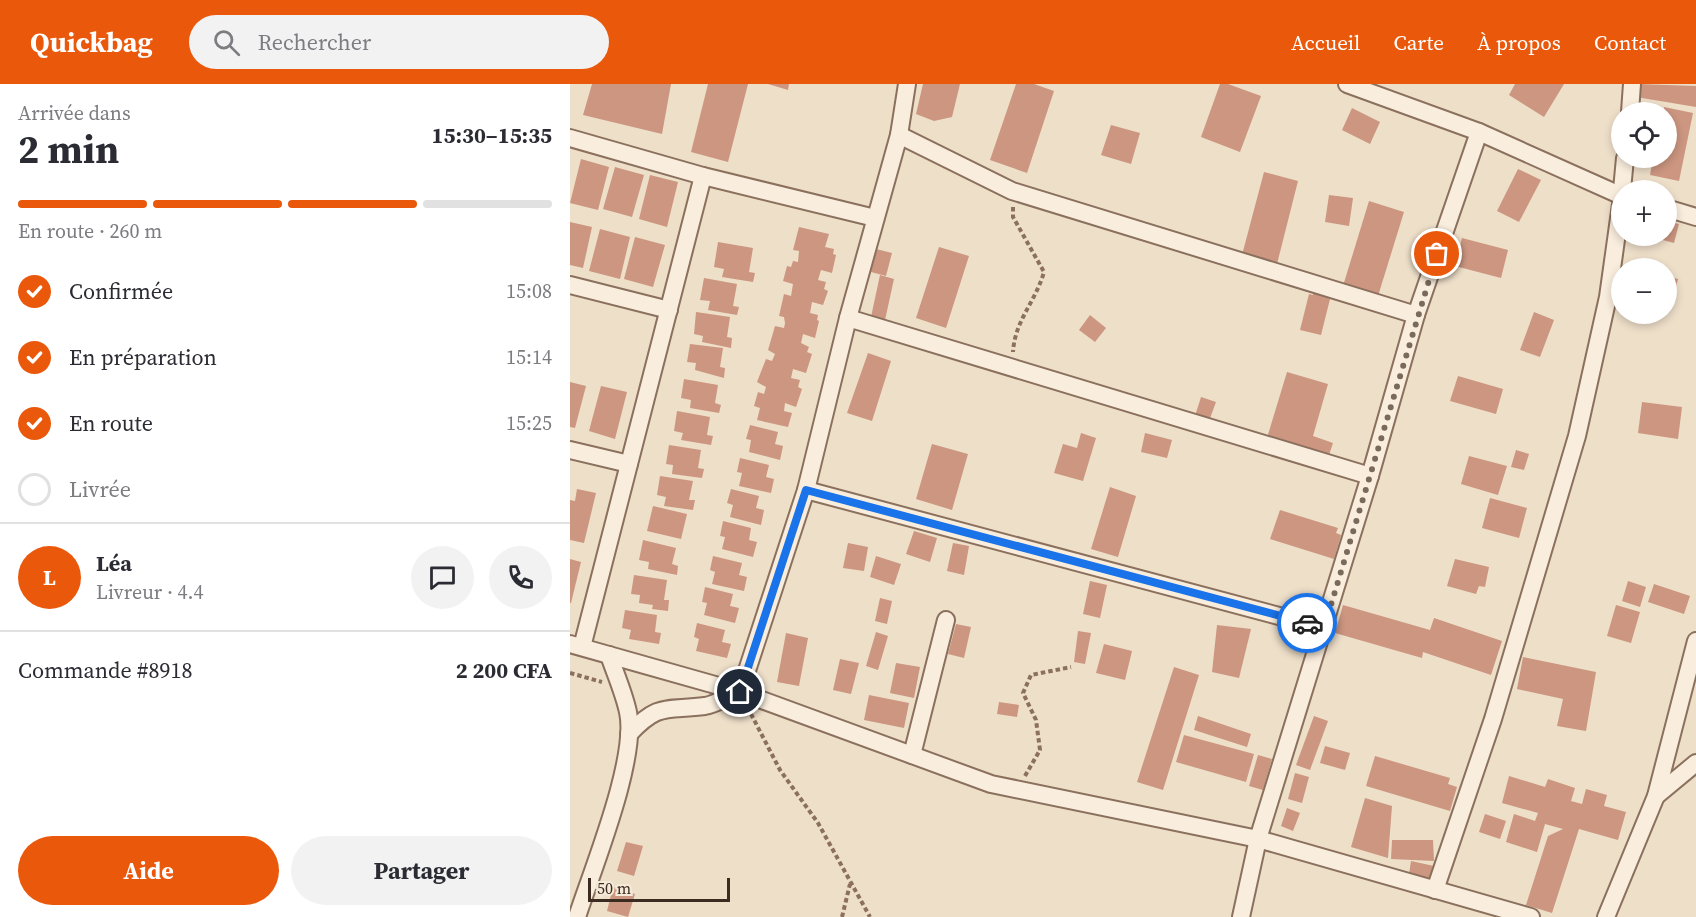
<!DOCTYPE html>
<html lang="fr">
<head>
<meta charset="utf-8">
<style>
	body { margin:0; font-family:"Source Serif 4",serif; background:#f2f2f3; color:#2b2b33; height:100vh; display:flex; flex-direction:column; font-size:22px; white-space:nowrap }
	* { box-sizing:border-box; margin:0 }
	p { font-size:20px; color:#7c7c81 }
	.icon { flex:none; width:33px; height:33px; fill:none; stroke:currentColor; stroke-width:2; stroke-linecap:round; stroke-linejoin:round }
	.map { position:relative; flex:1; overflow:hidden }
	.side { display:flex; flex-direction:column; background:#fff; width:570px }
	.side>* { flex:none }
	.fabs { position:absolute; left:1041px; top:18px; display:grid; gap:12px }
	.fabs a { display:grid; place-items:center; width:66px; height:66px; border-radius:50%; background:#fff; box-shadow:0 3px 9px #0003; font-size:30px }
	.scale { position:absolute; left:18px; bottom:15px; width:142px; box-sizing:border-box; padding-left:6px; border:3px solid #3c2b21; border-top:0; font-size:16px; line-height:21px; white-space:nowrap; color:#3c2b21; -webkit-text-stroke:4px #f6ead9; paint-order:stroke }
	.pin { position:absolute; display:grid; place-items:center; width:51px; height:51px; color:#fff; margin:-26px; border:3px solid #fff; border-radius:50%; box-shadow:0 2px 6px #0007 }
	.courier { position:absolute; display:grid; place-items:center; width:60px; height:60px; margin:-30px; border:4px solid #1a73e8; border-radius:50%; background:#fff; color:#222; box-shadow:0 2px 8px #0007 }
	.summary em { font-style:normal; font-weight:700 }
	.summary div { display:flex; flex-direction:column-reverse }
	.summary { display:flex; align-items:center; justify-content:space-between; height:102px; padding:0 18px }
	h1 { font-size:39px; font-weight:700; line-height:45px }
	.bar { display:grid; grid-template-columns:repeat(4,1fr); gap:9px 6px; align-content:center; height:72px; padding:0 18px }
	.bar i { height:8px; border-radius:4px; background:#e1e1e2 }
	.bar .on { background:#ea580c }
	.bar p { grid-column:span 4 }
	.line { display:flex; align-items:center; gap:15px; padding:0 18px; border-top:2px solid #e1e1e2 }
	.line div { flex:1 }
	.round { display:grid; place-items:center; flex:none; width:63px; height:63px; border-radius:32px; background:#f2f2f3 }
	ol { padding:0 18px; list-style:none }
	li { display:flex; align-items:center; gap:18px; height:66px }
	li p { margin-inline-start:auto }
	li .icon { padding:6px; border-radius:50%; background:#ea580c; color:#fff; stroke-width:4 }
	li:last-child { color:#7c7c81 }
	li i { width:33px; height:33px; border:3px solid #e1e1e2; border-radius:50% }
	.cta { display:flex; gap:12px; margin-top:auto; padding:12px 18px }
	.cta a { flex:1; height:69px; border-radius:36px; background:#ea580c; color:#fff; font-size:24px; font-weight:700; line-height:69px; text-align:center }
	.cta a+a { background:#f2f2f3; color:#2b2b33 }
	header { display:flex; align-items:center; gap:36px; box-sizing:border-box; height:84px; padding:0 30px; background:#ea580c; color:#fff }
	header strong { font-size:28px }
	nav { display:flex; gap:33px; margin-inline-start:auto; font-size:21px }
	.search { width:420px; height:54px; background:#f2f2f3; display:flex; align-items:center; gap:15px; box-sizing:border-box; padding:0 21px; border-radius:33px; color:#7c7c81; font-size:22px }
	main { display:flex; flex:1; min-height:0 }
	.map>svg:first-child { display:block }
</style>
</head>
<body>
<header>
<strong>Quickbag</strong>
<div class="search"><svg class="icon" aria-label="search" viewBox="0 0 24 24"><circle cx="10" cy="10" r="6"/><path d="M15 15l6 6"/></svg>Rechercher</div>
<nav><a>Accueil</a><a>Carte</a><a>À propos</a><a>Contact</a></nav>
</header>
<main>
<section class="side">
<div class="summary"><div><h1>2 min</h1><p>Arrivée dans</p></div><em>15:30–15:35</em></div>
<div class="bar"><i class="on"></i><i class="on"></i><i class="on"></i><i></i><p>En route · 260 m</p></div>
<ol>
<li><svg class="icon" aria-label="check" viewBox="0 0 24 24"><path d="M5 12l5 5 9-10"/></svg>Confirmée<p>15:08</p></li>
<li><svg class="icon" aria-label="check" viewBox="0 0 24 24"><path d="M5 12l5 5 9-10"/></svg>En préparation<p>15:14</p></li>
<li><svg class="icon" aria-label="check" viewBox="0 0 24 24"><path d="M5 12l5 5 9-10"/></svg>En route<p>15:25</p></li>
<li><i></i>Livrée</li>
</ol>
<div class="line" style="height:108px"><b class="round" style="background:#ea580c;color:#fff">L</b><div><b>Léa</b><p>Livreur · 4.4</p></div><a class="round"><svg class="icon" aria-label="chat" viewBox="0 0 24 24"><path d="M4 5h16v11H9l-5 4z"/></svg></a><a class="round"><svg class="icon" aria-label="phone" viewBox="0 0 24 24"><path d="M5 4h4l2 5-3 2q2 4 5 5l2-3 5 2v4C11 20 4 13 5 4z"/></svg></a></div>
<div class="line" style="height:78px"><div>Commande #8918</div><b>2 200 CFA</b></div>
<div class="cta"><a>Aide</a><a>Partager</a></div>
</section>
<div class="map">
<svg width="1126" height="833" viewBox="0 0 1126 833">
	<rect width="100%" height="100%" fill="#eedfc9"/>
	<g fill="#cc9680">
		<path d="M22,0h79l-9,50 -79,-19z"/>
		<path d="M138,0h40l-20,78 -37,-10z"/>
		<path d="M198,0h21l-1,6z"/>
		<path d="M353,0h37l-8,33 -18,4 -18,-7z"/>
		<path d="M446,0h18l20,7 -27,82 -37,-13z"/>
		<path d="M650,0h8l33,12 -21,56 -39,-15z"/>
		<path d="M945,0h49l-20,33 -35,-22z"/>
		<path d="M1068,0l58,2v21l-60,-10z"/>
		<path d="M1094,23l29,6 -14,68 -29,-6 3,-17h13v-46h-3z"/>
		<path d="M782,24l28,14 -10,22 -28,-14z"/>
		<path d="M541,41l29,8 -9,31 -30,-9z"/>
		<path d="M11,75l28,8 -11,43 -28,-7z"/>
		<path d="M45,83l29,8 -12,42 -29,-8z"/>
		<path d="M948,85l23,11 -22,42 -22,-11z"/>
		<path d="M694,88l34,9 -21,83 -35,-9z"/>
		<path d="M80,91l28,7 -11,45 -28,-8z"/>
		<path d="M759,111l24,3 -4,28 -24,-4z"/>
		<path d="M799,117l35,11 -26,84 -35,-10z"/>
		<path d="M1096,137l13,3 -5,19 -26,-7h18z"/>
		<path d="M0,138l22,5 -9,41 -13,-3z"/>
		<path d="M229,143l30,7 -4,13 9,2 -1,5 3,1 -4,18 -11,-3 -3,10 8,2 -2,7 4,2 -5,14 -11,-3 -2,11 8,2 -1,5 2,1 -4,17 -12,-4 -2,9 8,4 -2,5 5,2 -6,19 -13,-4 -2,9 9,2 -2,7 4,2 -6,18 -11,-4 -1,8 8,2 -4,14 -31,-7 3,-12 -6,-2 4,-14 6,2 2,-7 -9,-5 9,-23 6,2 3,-7 -7,-4 7,-24 9,2 1,-5 -1,-6 -5,-1 5,-22 7,2 2,-12 -10,-3 4,-15 4,1 2,-6 5,1 1,-11 -6,-1z"/>
		<path d="M30,145l30,8 -10,42 -31,-8z"/>
		<path d="M65,153l30,8 -12,42 -29,-8z"/>
		<path d="M892,154l46,12 -7,28 -46,-12z"/>
		<path d="M148,158l35,6 -4,24 6,1 -2,9 -31,-5 2,-8 -10,-2z"/>
		<path d="M369,163l30,9 -23,72 -30,-10z"/>
		<path d="M306,165l16,4 -6,23 -15,-4z"/>
		<path d="M310,191l14,4 -9,41 -14,-3z"/>
		<path d="M1096,192l12,3 -6,22 -6,-2z"/>
		<path d="M134,194l33,6 -4,22 6,1 -2,8 -29,-5 2,-9 -10,-1z"/>
		<path d="M743,208l17,7 -9,36 -21,-5 9,-36 4,1z"/>
		<path d="M126,228l34,5 -3,20 5,1 -1,10 -29,-6 1,-6 -9,-2z"/>
		<path d="M964,228l20,8 -14,37 -20,-7z"/>
		<path d="M520,231l16,13 -11,14 -16,-12z"/>
		<path d="M120,260l33,4 -3,19 5,1 -1,10 -29,-8 1,-7 -9,-1z"/>
		<path d="M298,269l23,8 -19,60 -25,-8z"/>
		<path d="M717,288l41,12 -15,52 20,7 -4,12 -20,-6 -2,6 -40,-17z"/>
		<path d="M888,292l45,13 -7,25 -46,-13z"/>
		<path d="M114,295l34,6 -3,18 6,2 -2,8 -29,-5 1,-8 -10,-2z"/>
		<path d="M0,298l16,4 -11,42 -5,-1z"/>
		<path d="M31,302l26,6 -12,47 -26,-8z"/>
		<path d="M631,313l15,5 -7,19 -14,-5z"/>
		<path d="M1072,318l40,5 -4,32 -40,-6z"/>
		<path d="M107,327l33,6 -3,18 6,1 -2,9 -30,-5 2,-7 -9,-2z"/>
		<path d="M180,341l28,7 -3,12 8,2 -3,14 -31,-8 2,-12 -5,-1z"/>
		<path d="M511,349l15,5 -13,43 -29,-8 9,-29 14,4z"/>
		<path d="M575,349l27,7 -5,18 -26,-6z"/>
		<path d="M362,360l36,10 -16,56 -36,-11z"/>
		<path d="M99,361l32,5 -3,18 6,1 -2,9 -30,-4 1,-9 -7,-1z"/>
		<path d="M946,366l13,4 -5,16 -13,-3z"/>
		<path d="M899,372l38,10 -9,29 -37,-11z"/>
		<path d="M170,374l29,7 -3,12 8,2 -3,14 -32,-7 3,-13 -5,-1z"/>
		<path d="M90,392l33,5 -4,19h6l-2,10 -29,-4 2,-9 -9,-2z"/>
		<path d="M540,403l26,9 -18,61 -27,-8z"/>
		<path d="M7,405l19,4 -12,50 -14,-3v-40l5,1z"/>
		<path d="M161,405l28,7 -3,12 8,2 -3,15 -31,-8 3,-12 -6,-2z"/>
		<path d="M920,414l37,10 -8,30 -37,-10z"/>
		<path d="M83,422l34,8 -6,25 -34,-8z"/>
		<path d="M710,426l58,18 -2,5 5,2 -7,24 -64,-20z"/>
		<path d="M153,437l28,7 -2,12 8,2 -4,15 -31,-8 3,-12 -5,-1z"/>
		<path d="M344,447l23,7 -7,24 -24,-8z"/>
		<path d="M73,456l33,8 -4,16 6,2 -1,9 -29,-6 1,-7 -10,-2z"/>
		<path d="M278,459l20,4 -4,24 -21,-3z"/>
		<path d="M383,459l16,3 -5,29 -17,-4z"/>
		<path d="M143,472l29,7 -3,12 8,2 -3,14 -32,-7 3,-12 -5,-2z"/>
		<path d="M306,472l25,8 -7,21 -24,-8z"/>
		<path d="M0,475l11,3 -10,41h-1z"/>
		<path d="M885,475l34,8 -4,20 -6,-1 -3,8 -29,-8z"/>
		<path d="M64,491l33,5 -3,20h5l-1,11 -16,-2 1,-4 -14,-2 1,-8 -9,-1z"/>
		<path d="M520,497l17,4 -7,33 -17,-4z"/>
		<path d="M1058,497l18,6 -6,20 -18,-6z"/>
		<path d="M1084,500l36,12 -6,18 -36,-12z"/>
		<path d="M135,503l28,7 -3,12 9,2 -4,15 -31,-8 3,-12 -5,-1z"/>
		<path d="M310,514l12,3 -5,23 -12,-3z"/>
		<path d="M773,521l87,25 4,-12 68,23 -11,34 -68,-23 -1,6 -87,-25z"/>
		<path d="M1046,521l24,7 -9,31 -24,-7z"/>
		<path d="M55,526l32,5 -2,17 6,1 -2,11 -30,-5 2,-9 -9,-2z"/>
		<path d="M127,539l28,7 -3,12 9,2 -4,14 -31,-7 3,-12 -5,-2z"/>
		<path d="M386,540l15,3 -7,31 -16,-4z"/>
		<path d="M647,541l34,4 -12,49 -27,-6z"/>
		<path d="M508,547l13,2 -6,31 -11,-2z"/>
		<path d="M306,548l12,4 -10,34 -12,-4z"/>
		<path d="M216,549l22,5 -9,48 -22,-4z"/>
		<path d="M534,560l28,7 -7,29 -29,-7z"/>
		<path d="M953,573l73,15 -10,59 -29,-5 6,-27 -46,-10z"/>
		<path d="M270,575l19,4 -8,31 -18,-4z"/>
		<path d="M326,579l24,4 -6,31 -24,-5z"/>
		<path d="M604,583l25,8 -36,115 -26,-8z"/>
		<path d="M299,611l40,8 -5,25 -40,-8z"/>
		<path d="M429,618l20,3 -2,12 -20,-3z"/>
		<path d="M628,632l53,18 -4,13 -53,-17z"/>
		<path d="M744,632l14,5 -18,49 -14,-5z"/>
		<path d="M614,651l70,19 -8,28 -70,-20z"/>
		<path d="M755,662l25,7 -5,17 -25,-7z"/>
		<path d="M688,671l14,4 -9,31 -14,-4z"/>
		<path d="M805,672l75,22 -2,6 9,3 -7,24 -84,-25z"/>
		<path d="M725,689l14,4 -7,26 -14,-4z"/>
		<path d="M939,692l36,11 3,-8 27,9 -4,13 11,3 4,-15 21,6 -3,11 22,6 -8,28 -39,-11 -27,84 -26,-8 22,-69 15,-7 -18,-5 -8,28 -31,-10 8,-28 21,7 3,-8 -36,-10z"/>
		<path d="M795,714l27,8 -4,52 -37,-11z"/>
		<path d="M717,724l13,5 -7,18 -12,-5z"/>
		<path d="M915,730l21,7 -6,18 -21,-7z"/>
		<path d="M822,756h41l1,21 -43,-2z"/>
		<path d="M56,758l17,4 -9,30 -17,-5z"/>
		<path d="M841,777l23,5 -1,15 -24,-7z"/>
		<path d="M43,803l22,7 -7,23 -21,-6z"/>
	</g>
	<g fill="none" stroke-linecap="round" stroke-linejoin="round">
		<defs>
			<g id="street">
				<path d="M1060,28l2,-28"/>
				<path d="M909,48l143,64"/>
				<path d="M329,51l113,56 404,124"/>
				<path d="M0,54l133,38 172,42"/>
				<path d="M1052,106l3,-32"/>
				<path d="M1096,124l30,9"/>
				<path d="M0,201l99,25"/>
				<path d="M278,234l522,158"/>
				<path d="M0,366l59,14"/>
				<path d="M236,406l518,138"/>
				<path d="M0,560l170,48 251,92 267,55 273,78"/>
				<path d="M12,563l121,-471"/>
				<path d="M59,650c30,-32 37,-23 76,-28 11,-2 24,-10 35,-14l66,-202 42,-172 51,-183 8,-51"/>
				<path d="M342,671l34,-135"/>
				<path d="M1086,712l40,-33"/>
				<path d="M865,806l58,-171 84,-283 31,-139 14,-100"/>
				<path d="M7,833c16,-49 61,-159 51,-205 -4,-19 -13,-39 -19,-57"/>
				<path d="M671,833l17,-78 112,-363 46,-161 63,-183 -132,-48"/>
				<path d="M1036,833l50,-121 40,-155"/>
			</g>
		</defs>
		<use href="#street" stroke="#8b705e" stroke-width="20"/>
		<g stroke="#8b705e" stroke-width="4" stroke-dasharray="4.5 3" stroke-linecap="butt">
			<path d="M443,123v10l31,55c-9,31 -29,48 -31,80"/>
			<path d="M0,589l32,9"/>
			<path d="M181,630l29,56 38,53 52,94"/>
			<path d="M455,692l15,-26 -4,-30 -13,-27 8,-18 40,-8"/>
			<path d="M272,833l8,-33"/>
		</g>
		<use href="#street" stroke="#f9eddd" stroke-width="16"/>
	</g>
	<g fill="none" stroke-linecap="round" stroke-linejoin="round">
		<path stroke="#7a6a5c" stroke-width="6" stroke-dasharray="0 10.8" d="M737,539l17,5 113,-374"/>
		<path stroke="#1a73e8" stroke-width="8" d="M170,608l66,-202 501,133"/>
	</g>
</svg>
<div class="fabs">
<a><svg class="icon" aria-label="locate" viewBox="0 0 24 24"><circle cx="12" cy="12" r="6"/><path d="M12 2v4M12 18v4M2 12h4M18 12h4"/></svg></a>
<a>+</a>
<a>−</a>
</div>
<div class="scale">50 m</div>
<div class="pin" style="left:867px;top:170px;background:#ea580c"><svg class="icon" aria-label="bag" viewBox="0 0 24 24"><path d="M5 8h14l-1 12H6zM9 8a3 3 0 0 1 6 0"/></svg></div>
<div class="pin" style="left:170px;top:608px;background:#1f2937"><svg class="icon" aria-label="home" viewBox="0 0 24 24"><path d="M3 11l9-7 9 7M6 9v11h12V9"/></svg></div>
<div class="courier" style="left:737px;top:539px"><svg class="icon" aria-label="car" viewBox="0 0 24 24"><path d="M5 17H2v-5l4-1 3-4h7l3 4 3 1v5h-3M9 17h6M6 11h13"/><circle cx="7" cy="17" r="2"/><circle cx="17" cy="17" r="2"/></svg></div>
</div>
</main>
</body>
</html>
